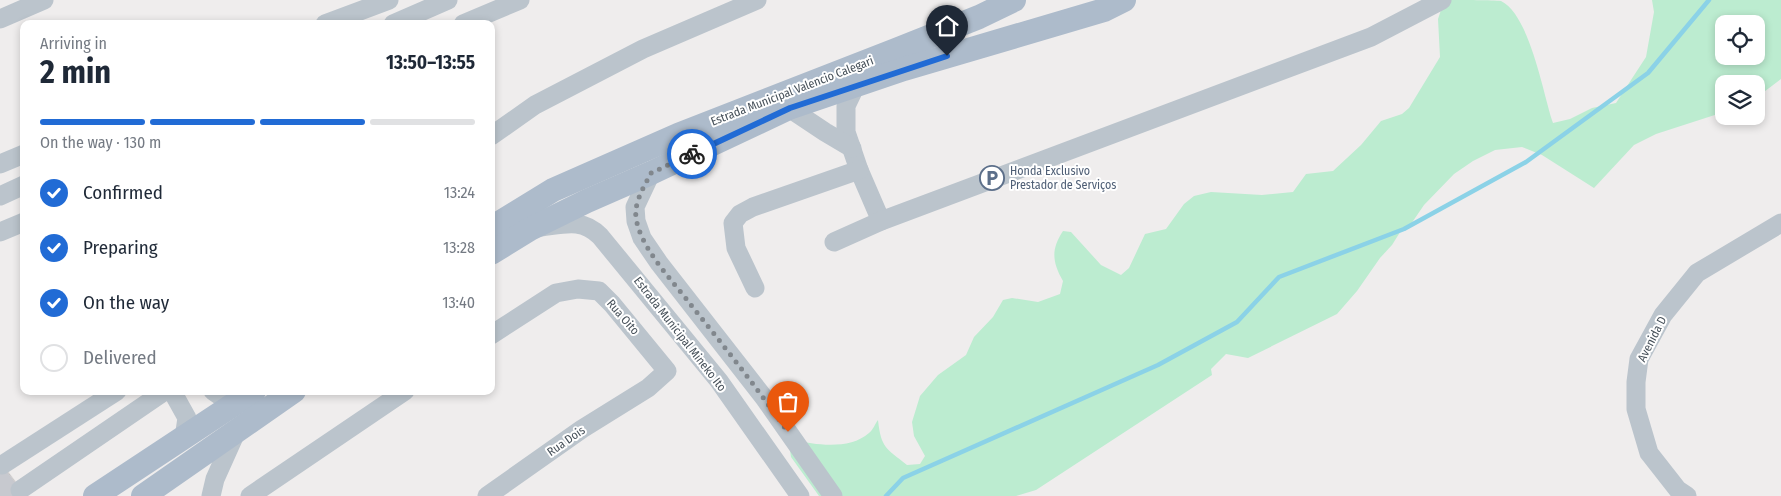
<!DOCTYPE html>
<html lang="en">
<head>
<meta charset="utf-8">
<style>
	body { margin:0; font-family:"Fira Sans Condensed",sans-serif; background:#f2f2f3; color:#1f2937; height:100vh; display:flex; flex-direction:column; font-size:19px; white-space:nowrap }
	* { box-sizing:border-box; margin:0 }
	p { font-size:16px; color:#747a83 }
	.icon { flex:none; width:28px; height:28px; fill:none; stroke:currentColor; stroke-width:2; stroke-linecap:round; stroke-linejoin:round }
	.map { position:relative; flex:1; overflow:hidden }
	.side { position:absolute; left:20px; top:20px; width:475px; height:375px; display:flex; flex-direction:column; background:#fff; border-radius:10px; box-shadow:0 2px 8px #0003 }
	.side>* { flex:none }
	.controls { position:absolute; left:1715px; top:15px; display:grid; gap:10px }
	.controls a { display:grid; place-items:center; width:50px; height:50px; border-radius:10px; background:#fff; box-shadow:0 2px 8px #0003; font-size:25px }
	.pin { position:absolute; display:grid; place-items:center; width:42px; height:42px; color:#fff; margin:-51px -21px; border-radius:50% 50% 50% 0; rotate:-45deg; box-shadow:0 0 5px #0007 }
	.pin .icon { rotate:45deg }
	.courier { position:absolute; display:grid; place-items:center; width:50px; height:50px; margin:-25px; border:4px solid #216bd5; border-radius:50%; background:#fff; color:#222; box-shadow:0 1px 6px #0007 }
	.overview em { font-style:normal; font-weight:700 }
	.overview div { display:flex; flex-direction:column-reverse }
	.overview { display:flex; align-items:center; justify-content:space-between; height:85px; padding:0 20px }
	h1 { font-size:32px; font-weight:700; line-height:38px }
	.bar { display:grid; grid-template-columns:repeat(4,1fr); gap:8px 5px; align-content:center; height:60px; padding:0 20px }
	.bar i { height:6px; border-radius:4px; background:#e0e1e3 }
	.bar .on { background:#216bd5 }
	.bar p { grid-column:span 4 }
	ol { padding:0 20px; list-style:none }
	li { display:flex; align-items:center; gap:15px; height:55px }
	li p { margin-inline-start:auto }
	li .icon { padding:5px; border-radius:50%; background:#216bd5; color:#fff; stroke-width:4 }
	li:last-child { color:#747a83 }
	li i { width:28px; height:28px; border:2px solid #e0e1e3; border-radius:50% }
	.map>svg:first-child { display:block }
</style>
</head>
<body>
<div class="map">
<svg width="1781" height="496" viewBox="0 0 1781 496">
	<defs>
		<filter id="shadow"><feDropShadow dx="4.5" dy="4.5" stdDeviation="0" flood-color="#0004"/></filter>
	</defs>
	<rect width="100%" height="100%" fill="#efeded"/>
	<path fill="#bcecd0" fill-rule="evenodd" d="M1451,0c11,0 42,0 50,1 29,14 42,93 52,122l17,-4 22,-11 24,-5 30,-46 8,-45 -2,-12h129v79l-25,19v-14h-32v28l-68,22 -22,11 -40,43 -52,-33 -20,-8 -27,3 -22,11 -19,13 -30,31 -13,19 -9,5 -10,16 -12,13 -23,33 -20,23 -89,44 -22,-4 -15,15 1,6 -176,115 -20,6h-197l-28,-39 -2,-13 5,-4c22,5 56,10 75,-7 4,-3 6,-9 9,-13 3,28 8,28 29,45l13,-1 5,-8 -11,-20 -2,-14 8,-26 18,-21 28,-20 8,-18 19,-20 10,-17 9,-2 26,4 22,-8 3,-13c-11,-19 -12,-32 0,-50l8,1 30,33 20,10 8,-7 16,-34 21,-5 18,-25 10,-8 17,-4 51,3 31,-3 13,-18 27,-3 28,-26 20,-24 21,-7 7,-6 31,-51 -2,-38 5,-15zM1724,24h32v32h-32z"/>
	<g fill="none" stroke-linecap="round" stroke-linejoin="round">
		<path stroke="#8bd2e7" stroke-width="4.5" d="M886,496l17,-18 255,-113 79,-43 42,-45 125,-48 122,-67 122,-89 61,-73"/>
	</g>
	<path fill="#c7c9cf" filter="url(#shadow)" d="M0,463l25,33h-25z"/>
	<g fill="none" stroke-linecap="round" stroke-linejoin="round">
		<g stroke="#bbc4cc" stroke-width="19">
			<path d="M0,19l44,-19"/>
			<path d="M325,24l64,-24"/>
			<path d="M393,24l55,-24"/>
			<path d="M463,24l57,-24"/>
			<path d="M856,85l-10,21v26l13,38 22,51"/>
			<path d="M789,108l36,24 27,16"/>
			<path d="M491,136l44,-31 108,-56 114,-49"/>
			<path d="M0,164l24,-10"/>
			<path d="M651,173l-16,34 1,14 6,17 17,25 106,136 68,97"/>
			<path d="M0,196l24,-11"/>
			<path d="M541,227c24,-3 41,-9 59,9l119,145 81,115"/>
			<path d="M0,232l24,-10"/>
			<path d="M834,242l47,-21 490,-184 71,-37"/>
			<path d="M755,288l-19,-40 -3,-25 7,-9 13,-7 106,-37"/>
			<path d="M172,391l15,27 -3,20"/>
			<path d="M213,391l10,7 20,1"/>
			<path d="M2,465l115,-74"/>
			<path d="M20,490l145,-99"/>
			<path d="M211,496l4,-17 22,-49"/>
			<path d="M250,496l155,-105"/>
			<path d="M487,496l95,-67 66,-41 19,-17 -55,-67 -13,-13 -21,-2 -22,4 -65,42"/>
			<path d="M1687,496l-9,-6 -29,-37 -13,-44v-27l3,-23 24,-44 34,-42 84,-50"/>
		</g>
		<g stroke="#adbbcb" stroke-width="24">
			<path d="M491,228l62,-38 125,-55 218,-85 83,-33 35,-17"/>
			<path d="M491,253l39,-24 57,-28 64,-28 138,-65 115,-39 200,-59 20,-10"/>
			<path d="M95,496l159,-105"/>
			<path d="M143,496l151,-105"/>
		</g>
	</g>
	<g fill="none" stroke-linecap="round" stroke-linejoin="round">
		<path stroke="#81878d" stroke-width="5" stroke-dasharray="0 9" d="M692,154l-41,19c-8,16 -19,32 -14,50 7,29 36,58 54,82 33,41 66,83 97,127"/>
		<path stroke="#216bd5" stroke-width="6" d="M692,154l98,-46 157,-52"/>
	</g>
	<defs>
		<symbol id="parking-ring" viewBox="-11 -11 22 22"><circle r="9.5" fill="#fff" stroke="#5c6f8a" stroke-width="1.5"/><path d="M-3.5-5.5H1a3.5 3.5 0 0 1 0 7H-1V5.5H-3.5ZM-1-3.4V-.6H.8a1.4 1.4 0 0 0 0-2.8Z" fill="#5c6f8a"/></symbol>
	</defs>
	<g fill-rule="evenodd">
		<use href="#parking-ring" x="978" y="164" width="28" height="28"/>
	</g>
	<g text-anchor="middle" stroke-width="4" stroke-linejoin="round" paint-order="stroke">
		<g font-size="12" fill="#465059" stroke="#fff">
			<text transform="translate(792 91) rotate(-21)" y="4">Estrada Municipal Valencio Calegari</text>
			<text transform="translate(623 317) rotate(49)" y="4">Rua Oito</text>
			<text transform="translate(680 334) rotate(52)" y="4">Estrada Municipal Mineko Ito</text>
			<text transform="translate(1652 339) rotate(-63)" y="4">Avenida D</text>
			<text transform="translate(566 441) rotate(-35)" y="4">Rua Dois</text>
		</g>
		<g font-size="12" fill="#4e5e75" stroke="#fff" text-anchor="start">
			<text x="1010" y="175">Honda Exclusivo<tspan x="1010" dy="14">Prestador de Serviços</tspan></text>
		</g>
	</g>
</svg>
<div class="controls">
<a><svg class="icon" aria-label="locate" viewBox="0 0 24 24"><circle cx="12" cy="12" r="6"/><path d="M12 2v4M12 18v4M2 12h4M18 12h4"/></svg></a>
<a><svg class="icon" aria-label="layers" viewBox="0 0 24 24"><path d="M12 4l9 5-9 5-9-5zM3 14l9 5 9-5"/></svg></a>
</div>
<div class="pin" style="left:788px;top:432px;background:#ea580c"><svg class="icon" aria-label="bag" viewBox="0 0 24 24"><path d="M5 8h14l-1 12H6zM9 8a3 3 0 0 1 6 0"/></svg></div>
<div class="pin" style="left:947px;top:56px;background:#1f2937"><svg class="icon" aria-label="home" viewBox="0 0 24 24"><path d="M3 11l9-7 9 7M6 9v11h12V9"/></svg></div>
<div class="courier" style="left:692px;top:154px"><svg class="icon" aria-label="bike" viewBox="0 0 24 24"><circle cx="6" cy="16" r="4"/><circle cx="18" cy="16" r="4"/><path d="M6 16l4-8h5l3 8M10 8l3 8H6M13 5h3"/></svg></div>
<section class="side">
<div class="overview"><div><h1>2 min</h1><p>Arriving in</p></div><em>13:50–13:55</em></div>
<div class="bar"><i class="on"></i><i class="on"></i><i class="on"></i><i></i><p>On the way · 130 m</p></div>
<ol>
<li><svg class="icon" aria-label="check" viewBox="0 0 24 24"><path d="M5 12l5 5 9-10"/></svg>Confirmed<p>13:24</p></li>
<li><svg class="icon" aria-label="check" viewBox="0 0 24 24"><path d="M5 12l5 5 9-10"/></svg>Preparing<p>13:28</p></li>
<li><svg class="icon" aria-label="check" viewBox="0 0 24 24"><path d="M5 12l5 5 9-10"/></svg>On the way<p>13:40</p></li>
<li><i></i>Delivered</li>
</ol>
</section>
</div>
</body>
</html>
